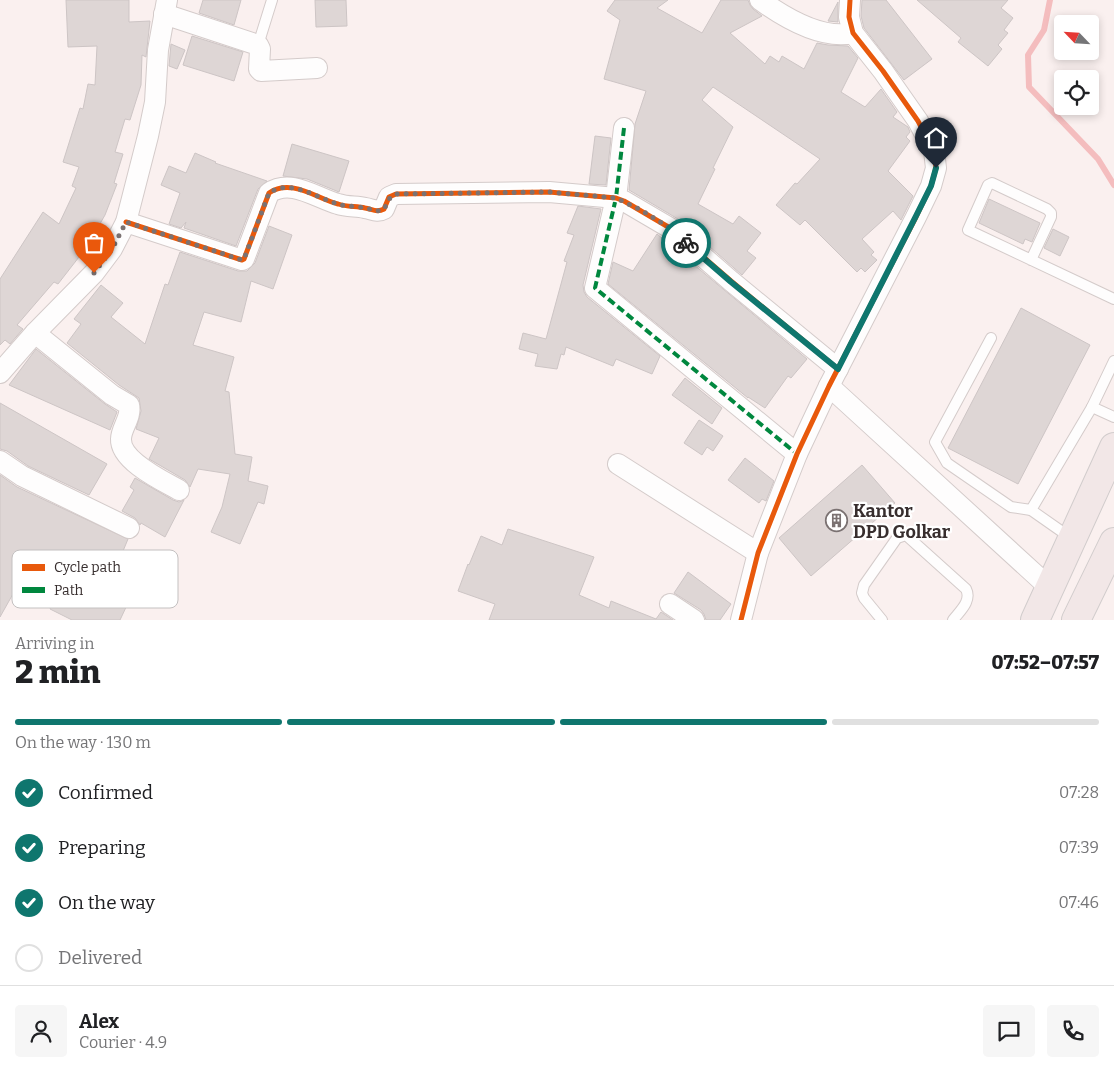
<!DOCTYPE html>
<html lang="en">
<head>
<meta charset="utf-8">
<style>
	body { margin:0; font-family:Bitter,serif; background:#f6f6f6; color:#202124; height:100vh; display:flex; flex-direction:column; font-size:19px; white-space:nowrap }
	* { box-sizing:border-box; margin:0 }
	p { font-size:16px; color:#757577 }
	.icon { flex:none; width:28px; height:28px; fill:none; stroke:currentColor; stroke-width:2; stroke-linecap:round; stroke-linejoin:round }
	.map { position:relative; height:620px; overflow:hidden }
	.sheet { display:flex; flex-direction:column; background:#fff; flex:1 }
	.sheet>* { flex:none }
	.needle { width:32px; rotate:295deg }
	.fabs { position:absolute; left:1054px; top:15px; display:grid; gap:10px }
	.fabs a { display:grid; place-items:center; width:45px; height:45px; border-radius:5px; background:#fff; box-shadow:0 2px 8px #0003; font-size:25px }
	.pin { position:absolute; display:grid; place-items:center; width:42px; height:42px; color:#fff; margin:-51px -21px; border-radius:50% 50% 50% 0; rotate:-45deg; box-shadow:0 0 5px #0007 }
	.pin .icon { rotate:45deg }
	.courier { position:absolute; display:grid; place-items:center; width:50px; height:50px; margin:-25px; border:4px solid #0f766e; border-radius:50%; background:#fff; color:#222; box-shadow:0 1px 6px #0007 }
	.summary em { font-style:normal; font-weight:800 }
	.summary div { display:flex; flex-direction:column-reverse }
	.summary { display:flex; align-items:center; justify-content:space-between; height:85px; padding:0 15px }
	h1 { font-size:32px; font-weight:800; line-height:38px }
	.bar { display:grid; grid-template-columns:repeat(4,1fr); gap:8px 5px; align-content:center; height:60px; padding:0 15px }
	.bar i { height:6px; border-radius:4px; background:#e0e0e0 }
	.bar .selected { background:#0f766e }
	.bar p { grid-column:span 4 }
	.line { display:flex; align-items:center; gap:12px; padding:0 15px; border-top:1px solid #e0e0e0 }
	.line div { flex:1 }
	.round { display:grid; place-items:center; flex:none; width:52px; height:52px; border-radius:5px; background:#f6f6f6 }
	ol { padding:0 15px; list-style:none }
	li { display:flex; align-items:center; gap:15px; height:55px }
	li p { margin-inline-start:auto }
	li .icon { padding:5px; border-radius:50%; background:#0f766e; color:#fff; stroke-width:4 }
	li:last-child { color:#757577 }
	li i { width:28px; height:28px; border:2px solid #e0e0e0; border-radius:50% }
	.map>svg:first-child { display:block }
</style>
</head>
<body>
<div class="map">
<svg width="1114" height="620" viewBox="0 0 1114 620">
	<rect width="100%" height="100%" fill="#faf0ef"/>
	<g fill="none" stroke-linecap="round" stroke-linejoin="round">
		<path stroke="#f4bdbe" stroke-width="6" d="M1050,0l-6,30 -16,25 1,32 69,72 16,26"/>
	</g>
	<g fill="#ded6d5" stroke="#cdc5c5">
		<path d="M66,0h63v22l21,-1 -4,36 -4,-2 -1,30 -11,35 -5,-1 -10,33 8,2 -9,29 3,1 -12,31 -19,33 -28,36 -4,-2 -37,43 6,4 -13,15 -5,-4 -5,5v-66l43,-67 16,12 17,-36 -4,-2 7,-19 -16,-5 17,-54 3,1 5,-25 7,1 2,-39 -29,1z"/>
		<path d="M203,0h38l-7,25 -35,-12z"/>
		<path d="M315,0h31l1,26 -31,1z"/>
		<path d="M615,0h53l-11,8 45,25 19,-33h27l2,5 3,4 9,7 -32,17 35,31 5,-8 9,6 3,-6 22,13 13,-26 11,2 20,1 10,12 -17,34 24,15 16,-18 16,23 -4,5 15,10 2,5 -4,5 4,4 -22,30 25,25 -12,24 -8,-9 -31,28 12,13 -3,3 6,5 -12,12 -4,-4 -4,4 -52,-52 -5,5 -24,-20 19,-22 2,1 23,-25 -107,-72 -11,13 31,27 -20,41 2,1 -17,35 35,20 6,-8 22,17 -14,18 9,7 -14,17 -64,-56 -49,-29 6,-66 11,-33 -42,-12 16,-59 -13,-9z"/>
		<path d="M862,0h24l46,59 -28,21 -40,-52 -3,-12z"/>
		<path d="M917,0h91l-7,8 12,10 -9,12 4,3 -10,12 4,4 -14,17 -30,-24 3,-4z"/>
		<path d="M838,2v20l-10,-1z"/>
		<path d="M192,36l51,16 -9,29 -51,-16z"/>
		<path d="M171,44l14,6 -8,19 -8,-3z"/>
		<path d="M595,136l16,2 -5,47 -17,-1z"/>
		<path d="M292,144l57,17 -10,31 -32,-13 -24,-3z"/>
		<path d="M195,153l21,9 -1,1 52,18 -9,8 -22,57 -52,-18 2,-6 -5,6 -12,-4 11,-31 -19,-8 8,-19 17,7z"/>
		<path d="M989,199l51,24 -8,19 -7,-3 -2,5 -44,-21z"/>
		<path d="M578,206l23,3 -18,76 1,7 3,5 73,59 -8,18 -36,-15 -3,7 -47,-19 -2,8 -3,-1 -4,15 -22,-3 3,-12 -19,-5 4,-16 23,6 21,-77 -3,-1 10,-26 -7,-2z"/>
		<path d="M269,226l23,9 -19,54 -22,-8 -10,41 -37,-10 -11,33 41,12 -9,34 4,1 6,62 17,3 -4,24 20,5 -4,18 -6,-2 -18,42 -29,-12 11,-25 8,-33 -32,-5 -8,18 -5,-7 -36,-21 10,-21 -23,-9 5,-18 -2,-13 -20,-13 -52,-42 14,-19 -7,-5 27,-34 22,18 -12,14 34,27 20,-60 3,1 12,-33 58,19h9l8,-8z"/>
		<path d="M1053,229l16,8 -9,19 -16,-8z"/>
		<path d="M657,234l150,125 -16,19 -3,-2 -23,32 -17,-11v1l-140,-114 5,-22 20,9z"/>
		<path d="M1021,308l69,37 -72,139 -70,-36z"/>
		<path d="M36,349l69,55 12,8 -7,18 -101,-45z"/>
		<path d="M685,378l37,30 -10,16 -40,-29z"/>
		<path d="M0,403l107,61 -18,31 -61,-29 -21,-15 -7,-2z"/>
		<path d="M699,420l24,16 -10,15 -6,-4 -5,8 -18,-12z"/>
		<path d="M745,458l29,23 -8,20 -4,-2 -3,4 -31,-23z"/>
		<path d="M862,465l33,38 -84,73 -32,-38z"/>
		<path d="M0,475l17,12 111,52 -22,53 22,11 -8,17h-48l-22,-11 16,-33 -34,-16 -32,57z"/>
		<path d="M135,478l38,22 6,2 5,-2 -19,37 -24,-14 -1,2 -5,-7 -13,-7 12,-21 -4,-3z"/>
		<path d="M508,529l86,28 -15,38 30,13 2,-7 45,18 5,-7 12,8h-184l6,-16 -37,-13 10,-27 1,1 12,-29 21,9z"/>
		<path d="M688,572l43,32 -11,16h-14l-2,-6 -3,-4 -27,-17z"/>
	</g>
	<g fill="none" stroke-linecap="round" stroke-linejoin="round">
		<defs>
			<g id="service">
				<path d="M258,45l14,-45"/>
				<path d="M1031,260l20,-43v-4l-4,-4 -55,-26 -4,2 -20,45 146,69"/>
				<path d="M991,338l-56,104 12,21 64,44 20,3 40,28"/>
				<path d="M1114,361l-22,46 22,10"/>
				<path d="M1031,510l61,-103"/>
				<path d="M882,620l-18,-22 -2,-5 2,-8 33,-47 9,-3 60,54c6,12 -6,22 -13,31"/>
			</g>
			<g id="minor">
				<path d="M760,0c25,18 62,40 93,33"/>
				<path d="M164,14l94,31 2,4 -1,20 2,2 56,-3"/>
				<path d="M624,128l-8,70 -21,90 202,166"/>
				<path d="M126,222l116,38 2,-1 25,-66c22,-15 47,5 69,11 9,3 19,2 27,4 7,1 12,5 19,1l5,-12 7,-3 153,-2 67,6 8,3 46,27 61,53 107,88"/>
				<path d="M35,333l77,62 17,10c3,12 -8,23 -8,34 -1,22 42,42 58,51"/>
				<path d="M0,373l35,-40 59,-60 18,-24 14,-27 22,-86 7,-34 3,-52 9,-50"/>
				<path d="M829,386l221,202"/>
				<path d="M0,461l22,15 107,52"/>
				<path d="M618,464l140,89"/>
				<path d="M670,604l24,16"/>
				<path d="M741,620l17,-67 39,-99 32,-68 87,-169 15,-31 5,-18 -2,-17 -16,-30 -35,-50 -30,-38 -4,-16 1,-17"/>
			</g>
			<g id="primary">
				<path d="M1035,620l79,-173"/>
				<path d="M1076,620l38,-78"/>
			</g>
		</defs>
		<use href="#service" stroke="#d4cbca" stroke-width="12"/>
		<use href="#minor" stroke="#d4cbca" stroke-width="22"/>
		<use href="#primary" stroke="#d1cccc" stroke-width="30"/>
		<use href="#service" stroke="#fefdfd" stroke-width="10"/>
		<use href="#minor" stroke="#fefdfd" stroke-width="20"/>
		<use href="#primary" stroke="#f2e7e7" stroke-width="28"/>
		<path stroke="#00873e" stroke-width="4" stroke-dasharray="8 4" stroke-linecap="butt" d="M624,128l-8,70 -21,90 202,166"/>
		<defs>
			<g id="cycleway">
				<path d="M126,222l116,38 2,-1 25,-66c22,-15 47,5 69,11 9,3 19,2 27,4 7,1 12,5 19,1l5,-12 7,-3 153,-2 67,6 8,3 46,27 61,53 107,88"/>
				<path d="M741,620l17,-67 39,-99 32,-68 87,-169 15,-31 5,-18 -2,-17 -16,-30 -35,-50 -30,-38 -4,-16 1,-17"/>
			</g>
		</defs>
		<use href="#cycleway" stroke="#fff" stroke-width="8"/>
		<use href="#cycleway" stroke="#e8590c" stroke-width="5"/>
	</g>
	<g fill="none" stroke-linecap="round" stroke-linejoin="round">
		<path stroke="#7b7272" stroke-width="5" stroke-dasharray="0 9" d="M94,273l18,-24 14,-27 116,38 2,-1 25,-66c22,-15 47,5 69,11 9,3 19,2 27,4 7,1 12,5 19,1l6,-11 6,-4 153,-2 67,6 25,12 29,18 16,15"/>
		<path stroke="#0f766e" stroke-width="6" d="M686,243l45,39 107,87 78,-153 15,-30 5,-18"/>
	</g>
	<defs>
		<symbol id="building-ring" viewBox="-11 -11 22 22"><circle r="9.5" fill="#fff" stroke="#7b7272" stroke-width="1.5"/><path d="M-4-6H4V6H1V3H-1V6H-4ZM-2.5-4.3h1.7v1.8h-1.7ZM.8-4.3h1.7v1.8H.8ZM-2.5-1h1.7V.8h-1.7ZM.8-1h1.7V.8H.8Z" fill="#7b7272"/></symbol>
	</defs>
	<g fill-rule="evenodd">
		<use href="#building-ring" x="824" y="508" width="25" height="25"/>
	</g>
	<g text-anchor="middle" stroke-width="4.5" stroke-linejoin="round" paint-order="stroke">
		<g font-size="18" font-weight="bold" fill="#372e2e" stroke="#fff" text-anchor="start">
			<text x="853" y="517">Kantor<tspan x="853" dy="21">DPD Golkar</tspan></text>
		</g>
	</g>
	<rect x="12" y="550" width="166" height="58" rx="8" fill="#fff" stroke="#c3c0c0" stroke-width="1"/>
	<rect x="22" y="564" width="23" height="7" fill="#e8590c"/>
	<rect x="22" y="587" width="23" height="6" fill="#00873e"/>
	<g font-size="14" fill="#372e2e">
		<text x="54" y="572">Cycle path</text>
		<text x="54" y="595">Path</text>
	</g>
</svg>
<div class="fabs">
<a><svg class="needle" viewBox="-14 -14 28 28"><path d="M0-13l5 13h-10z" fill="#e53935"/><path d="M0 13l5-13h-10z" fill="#757577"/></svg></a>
<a><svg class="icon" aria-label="locate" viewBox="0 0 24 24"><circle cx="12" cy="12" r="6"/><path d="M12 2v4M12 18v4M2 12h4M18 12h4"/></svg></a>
</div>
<div class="pin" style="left:94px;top:273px;background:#ea580c"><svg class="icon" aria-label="bag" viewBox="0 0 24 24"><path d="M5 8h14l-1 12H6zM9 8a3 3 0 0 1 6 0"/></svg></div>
<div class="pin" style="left:936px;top:168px;background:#1f2937"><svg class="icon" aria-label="home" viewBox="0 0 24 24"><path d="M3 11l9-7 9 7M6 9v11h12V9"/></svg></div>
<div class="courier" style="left:686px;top:243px"><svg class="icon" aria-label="bike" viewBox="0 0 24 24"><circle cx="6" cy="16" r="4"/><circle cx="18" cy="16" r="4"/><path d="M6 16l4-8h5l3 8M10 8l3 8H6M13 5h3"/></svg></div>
</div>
<section class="sheet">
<div class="summary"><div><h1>2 min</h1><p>Arriving in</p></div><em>07:52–07:57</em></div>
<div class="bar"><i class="selected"></i><i class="selected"></i><i class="selected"></i><i></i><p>On the way · 130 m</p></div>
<ol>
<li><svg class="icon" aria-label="check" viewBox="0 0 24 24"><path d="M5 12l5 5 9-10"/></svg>Confirmed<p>07:28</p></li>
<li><svg class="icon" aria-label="check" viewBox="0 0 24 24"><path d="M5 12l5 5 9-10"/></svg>Preparing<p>07:39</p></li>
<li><svg class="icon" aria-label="check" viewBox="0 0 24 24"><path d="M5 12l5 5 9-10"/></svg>On the way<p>07:46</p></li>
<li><i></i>Delivered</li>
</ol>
<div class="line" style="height:90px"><a class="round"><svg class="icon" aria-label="person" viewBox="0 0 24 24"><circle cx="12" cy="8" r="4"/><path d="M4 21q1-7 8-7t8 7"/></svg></a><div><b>Alex</b><p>Courier · 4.9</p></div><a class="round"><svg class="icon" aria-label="chat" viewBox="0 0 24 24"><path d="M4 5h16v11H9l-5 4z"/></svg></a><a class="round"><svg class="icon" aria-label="phone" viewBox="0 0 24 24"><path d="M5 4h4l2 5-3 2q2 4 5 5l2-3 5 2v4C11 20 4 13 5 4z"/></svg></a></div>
</section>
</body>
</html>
